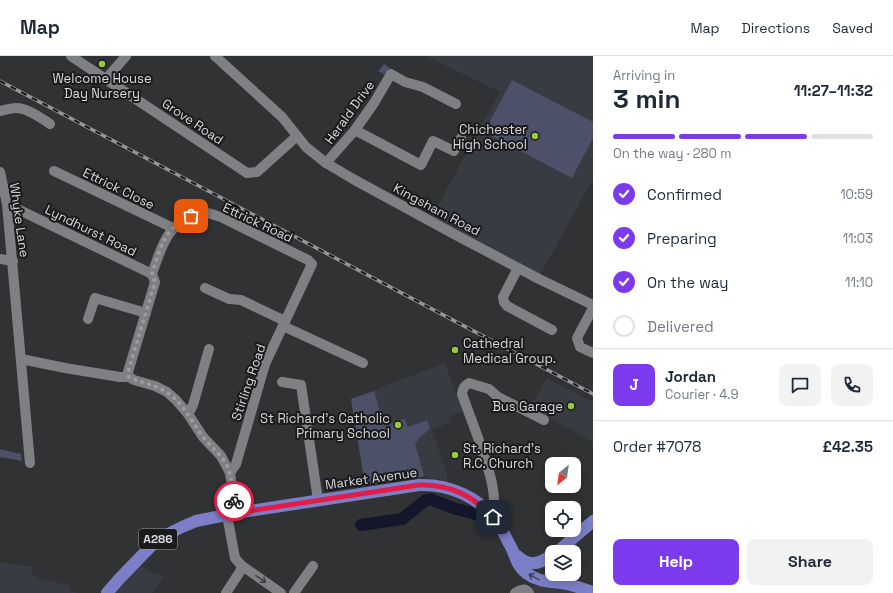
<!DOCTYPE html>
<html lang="en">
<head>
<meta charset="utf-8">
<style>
	body { margin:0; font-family:"Space Grotesk",sans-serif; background:#f2f2f3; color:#1f2937; height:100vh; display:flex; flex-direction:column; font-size:15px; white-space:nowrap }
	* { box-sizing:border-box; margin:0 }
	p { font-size:13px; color:#747a83 }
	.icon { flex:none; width:22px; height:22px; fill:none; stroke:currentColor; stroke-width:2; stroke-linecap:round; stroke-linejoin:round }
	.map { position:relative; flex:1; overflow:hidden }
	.panel { display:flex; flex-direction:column; background:#fff; width:300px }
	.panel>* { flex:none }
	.needle { width:26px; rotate:209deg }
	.controls { position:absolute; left:545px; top:401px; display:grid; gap:8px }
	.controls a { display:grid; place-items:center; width:36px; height:36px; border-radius:8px; background:#fff; box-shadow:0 2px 10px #0003; font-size:20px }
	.pin { position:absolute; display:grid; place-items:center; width:34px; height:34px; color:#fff; margin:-17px; border-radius:8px; box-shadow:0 2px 6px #0006 }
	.courier { position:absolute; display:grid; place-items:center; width:40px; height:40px; margin:-20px; border:3px solid #e11d48; border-radius:50%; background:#fff; color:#222; box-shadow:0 1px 5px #0007 }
	.head em { font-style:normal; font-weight:600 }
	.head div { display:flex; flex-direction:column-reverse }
	.head { display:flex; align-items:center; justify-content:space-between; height:68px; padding:0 20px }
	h1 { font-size:26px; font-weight:600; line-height:30px }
	.bar { display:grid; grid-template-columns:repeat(4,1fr); gap:6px 4px; align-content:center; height:48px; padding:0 20px }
	.bar i { height:5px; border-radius:3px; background:#e0e1e3 }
	.bar .selected { background:#7c3aed }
	.bar p { grid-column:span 4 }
	.line { display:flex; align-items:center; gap:10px; padding:0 20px; border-top:1px solid #e0e1e3 }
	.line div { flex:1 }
	.round { display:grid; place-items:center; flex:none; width:42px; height:42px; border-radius:8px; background:#f2f2f3 }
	ol { padding:0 20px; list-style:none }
	li { display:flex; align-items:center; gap:12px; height:44px }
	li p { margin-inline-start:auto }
	li .icon { padding:4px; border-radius:50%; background:#7c3aed; color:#fff; stroke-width:4 }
	li:last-child { color:#747a83 }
	li i { width:22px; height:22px; border:2px solid #e0e1e3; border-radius:50% }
	.primary-button { display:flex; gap:8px; margin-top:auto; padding:8px 20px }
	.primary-button a { flex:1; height:46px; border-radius:8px; background:#7c3aed; color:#fff; font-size:16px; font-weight:600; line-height:46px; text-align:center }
	.primary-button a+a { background:#f2f2f3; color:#1f2937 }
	header { display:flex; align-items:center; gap:24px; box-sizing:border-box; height:56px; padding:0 20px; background:#fff; border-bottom:1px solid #e0e1e3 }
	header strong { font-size:19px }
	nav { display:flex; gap:22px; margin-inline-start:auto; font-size:14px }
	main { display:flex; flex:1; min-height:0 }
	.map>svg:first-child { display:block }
</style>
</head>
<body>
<header>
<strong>Map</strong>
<nav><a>Map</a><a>Directions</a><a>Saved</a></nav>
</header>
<main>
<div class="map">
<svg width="593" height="537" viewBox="0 0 593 537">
	<rect width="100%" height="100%" fill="#313234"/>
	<g fill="#393b43">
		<path d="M426,0h167v123l-54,98 -108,-59 69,-126z"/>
		<path d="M445,307l18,49 -13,4 2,6 -20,7 15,45v7l-25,-4 -57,8 -14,-86z"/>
		<path d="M547,322l46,24v40l-63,-35z"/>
		<path d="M0,506l32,5v7l9,5 28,6v6h8l-1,2h-76z"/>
		<path d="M136,506l18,13 2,-3 7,5 -11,16h-45z"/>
		<path d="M537,529l56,8h-78l12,-3z"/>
	</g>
	<g fill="#4c5068">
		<path d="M384,8l6,4 -4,7 -8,-4z"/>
		<path d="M512,24l81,42v16l-21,40 -88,-46z"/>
		<path d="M374,335l10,35 21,-7 3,8 19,-7 3,9 -10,8 -5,7 9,31 -2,2 -57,8 -14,-86z"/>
		<path d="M0,393l21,5 1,7 -22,-4z"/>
	</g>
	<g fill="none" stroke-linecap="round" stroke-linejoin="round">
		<path stroke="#14162b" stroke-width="12" d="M361,469l41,-6 24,-19 4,-1 26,10 20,5"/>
		<g stroke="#7f8083" stroke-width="10">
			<path d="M71,0l176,117 10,-1 40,-36"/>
			<path d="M215,0l67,61 24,30 20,16 27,16 101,55 85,45 54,26"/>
			<path d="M106,23l20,-23"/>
			<path d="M0,55c5,-1 11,-3 16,-3 12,0 25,10 34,16"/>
			<path d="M355,74l66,35 12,-24 21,10 7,-13"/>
			<path d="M326,107l29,-33 19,-27 17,-29 14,8 18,5 33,17"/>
			<path d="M54,115l119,57"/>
			<path d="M0,116l7,32 23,259"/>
			<path d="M7,148l145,70 3,8 -27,90 1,5"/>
			<path d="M0,203l13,2"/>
			<path d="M518,212l-15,29 1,5 3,4 45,24"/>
			<path d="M152,218c9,-25 15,-52 45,-59 2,0 6,-2 9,-2 4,0 10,3 15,4l87,43 4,4 -47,100 -29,100 -6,9"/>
			<path d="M205,232l24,11 12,1 44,21"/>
			<path d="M593,252l-16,30 3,9 13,6"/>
			<path d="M88,263l7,-21 51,15"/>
			<path d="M283,270l80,37"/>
			<path d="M21,303l44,9 55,9h9l5,3 21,6 12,6 9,8 12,14 15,23 18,19 9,17 6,40"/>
			<path d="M282,326l19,3 17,115"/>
			<path d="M188,358l5,-9 16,-56"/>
			<path d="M227,459l8,43 6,7 40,28"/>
			<path d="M493,461c4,-22 -3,-44 -10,-64 -6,-20 -14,-39 -21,-59 1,-6 2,-8 7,-11l20,6 9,8 46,23"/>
			<path d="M226,537l15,-23v-5"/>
			<path d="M294,537l19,-27"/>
			<path d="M515,537c5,-3 10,-6 14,0"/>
		</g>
		<g stroke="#7b7fc7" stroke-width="12">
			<path d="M557,496l36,-31"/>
			<path d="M516,499c13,12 22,10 36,0"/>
			<path d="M107,537l13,-15 38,-39 24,-12 14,-6 40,-8 183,-28c30,-1 61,12 79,38 5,7 8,16 13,24 5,10 5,18 15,26 14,10 25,8 41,11 8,2 17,5 26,8"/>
		</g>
		<defs>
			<path id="rail" d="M0,25l593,313"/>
		</defs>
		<use href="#rail" stroke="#959698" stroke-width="3.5"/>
		<use href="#rail" stroke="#191a1b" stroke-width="2" stroke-dasharray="6" stroke-linecap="butt"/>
	</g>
	<defs><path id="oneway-shaft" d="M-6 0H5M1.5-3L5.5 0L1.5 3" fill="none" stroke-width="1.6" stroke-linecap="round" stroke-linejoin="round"/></defs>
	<use stroke="#404260" href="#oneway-shaft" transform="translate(534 521) rotate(-151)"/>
	<use stroke="#3d3e3f" href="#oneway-shaft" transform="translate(261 523) rotate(35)"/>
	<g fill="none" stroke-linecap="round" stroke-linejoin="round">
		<path stroke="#9e9ea0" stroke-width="4" stroke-dasharray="0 7.2" d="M191,160c-6,4 -13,7 -18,12 -12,12 -16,31 -21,46l3,8 -27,90 1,5c12,6 25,7 37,15 17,10 25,29 37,45 10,12 23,21 27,37 2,8 3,18 4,27"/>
		<path stroke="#e11d48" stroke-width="5" d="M234,445l2,12 183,-28c30,-1 53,10 74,32"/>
	</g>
	<g fill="#96cc3a" stroke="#191a1b" stroke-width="1.5">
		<circle cx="102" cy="8" r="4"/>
		<circle cx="535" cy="80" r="4"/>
		<circle cx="455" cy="294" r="4"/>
		<circle cx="571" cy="350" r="4"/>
		<circle cx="398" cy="369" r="4"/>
		<circle cx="455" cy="399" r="4"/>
	</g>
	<g text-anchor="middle" stroke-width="4" stroke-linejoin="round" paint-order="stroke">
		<rect fill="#191a1b" stroke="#9f9fa1" stroke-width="1" x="139" y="473" width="38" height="20" rx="3"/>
		<g font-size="12" font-weight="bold" fill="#d8d8da">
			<text x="158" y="487">A286</text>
		</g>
		<g font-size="13" fill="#d8d8da" stroke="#191a1b" text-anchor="end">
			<text x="102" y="27" text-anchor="middle">Welcome House<tspan x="102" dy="15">Day Nursery</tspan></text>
			<text x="527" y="78">Chichester<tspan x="527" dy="15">High School</tspan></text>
			<text x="463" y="292" text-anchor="start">Cathedral<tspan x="463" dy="15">Medical Group.</tspan></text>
			<text x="563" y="355">Bus Garage</text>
			<text x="390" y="367">St Richard's Catholic<tspan x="390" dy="15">Primary School</tspan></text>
			<text x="463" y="397" text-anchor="start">St. Richard's<tspan x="463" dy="15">R.C. Church</tspan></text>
		</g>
		<g font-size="13" fill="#d8d8da" stroke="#191a1b">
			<text transform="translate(349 56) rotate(-54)" y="5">Herald Drive</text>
			<text transform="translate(193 65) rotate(34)" y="5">Grove Road</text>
			<text transform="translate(119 132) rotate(26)" y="5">Ettrick Close</text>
			<text transform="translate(437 153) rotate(28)" y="5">Kingsham Road</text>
			<text transform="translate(20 164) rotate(82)" y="5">Whyke Lane</text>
			<text transform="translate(258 166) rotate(25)" y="5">Ettrick Road</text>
			<text transform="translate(91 174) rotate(26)" y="5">Lyndhurst Road</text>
			<text transform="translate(248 326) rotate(-71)" y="5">Stirling Road</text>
			<text transform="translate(371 422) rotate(-8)" y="5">Market Avenue</text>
		</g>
	</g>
</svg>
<div class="controls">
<a><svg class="needle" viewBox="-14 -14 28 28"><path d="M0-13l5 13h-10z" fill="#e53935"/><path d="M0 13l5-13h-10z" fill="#747a83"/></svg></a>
<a><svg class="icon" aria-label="locate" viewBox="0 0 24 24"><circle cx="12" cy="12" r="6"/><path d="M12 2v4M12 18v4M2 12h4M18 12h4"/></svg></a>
<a><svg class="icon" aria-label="layers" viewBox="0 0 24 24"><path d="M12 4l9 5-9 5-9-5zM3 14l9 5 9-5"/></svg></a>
</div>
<div class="pin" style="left:191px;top:160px;background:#ea580c"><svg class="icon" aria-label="bag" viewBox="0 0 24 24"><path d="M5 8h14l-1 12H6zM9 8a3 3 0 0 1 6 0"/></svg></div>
<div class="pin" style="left:493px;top:461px;background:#1f2937"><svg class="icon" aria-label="home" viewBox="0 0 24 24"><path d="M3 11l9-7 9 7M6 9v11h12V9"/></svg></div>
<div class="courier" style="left:234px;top:445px"><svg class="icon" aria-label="bike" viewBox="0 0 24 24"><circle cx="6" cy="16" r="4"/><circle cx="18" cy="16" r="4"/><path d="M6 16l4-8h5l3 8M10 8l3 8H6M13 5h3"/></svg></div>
</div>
<section class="panel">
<div class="head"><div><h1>3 min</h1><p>Arriving in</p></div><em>11:27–11:32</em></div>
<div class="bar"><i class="selected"></i><i class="selected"></i><i class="selected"></i><i></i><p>On the way · 280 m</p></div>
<ol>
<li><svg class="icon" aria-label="check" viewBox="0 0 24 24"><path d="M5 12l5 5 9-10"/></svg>Confirmed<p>10:59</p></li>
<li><svg class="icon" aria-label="check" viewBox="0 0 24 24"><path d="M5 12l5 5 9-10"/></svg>Preparing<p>11:03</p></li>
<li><svg class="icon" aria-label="check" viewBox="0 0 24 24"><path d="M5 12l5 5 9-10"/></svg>On the way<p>11:10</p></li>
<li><i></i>Delivered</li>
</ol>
<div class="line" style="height:72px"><b class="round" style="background:#7c3aed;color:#fff">J</b><div><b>Jordan</b><p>Courier · 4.9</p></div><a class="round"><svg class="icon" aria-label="chat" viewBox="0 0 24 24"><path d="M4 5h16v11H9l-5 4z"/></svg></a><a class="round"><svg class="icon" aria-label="phone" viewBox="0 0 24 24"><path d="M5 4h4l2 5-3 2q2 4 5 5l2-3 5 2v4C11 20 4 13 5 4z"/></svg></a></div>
<div class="line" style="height:52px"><div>Order #7078</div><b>£42.35</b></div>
<div class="primary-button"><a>Help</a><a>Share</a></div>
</section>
</main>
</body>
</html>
